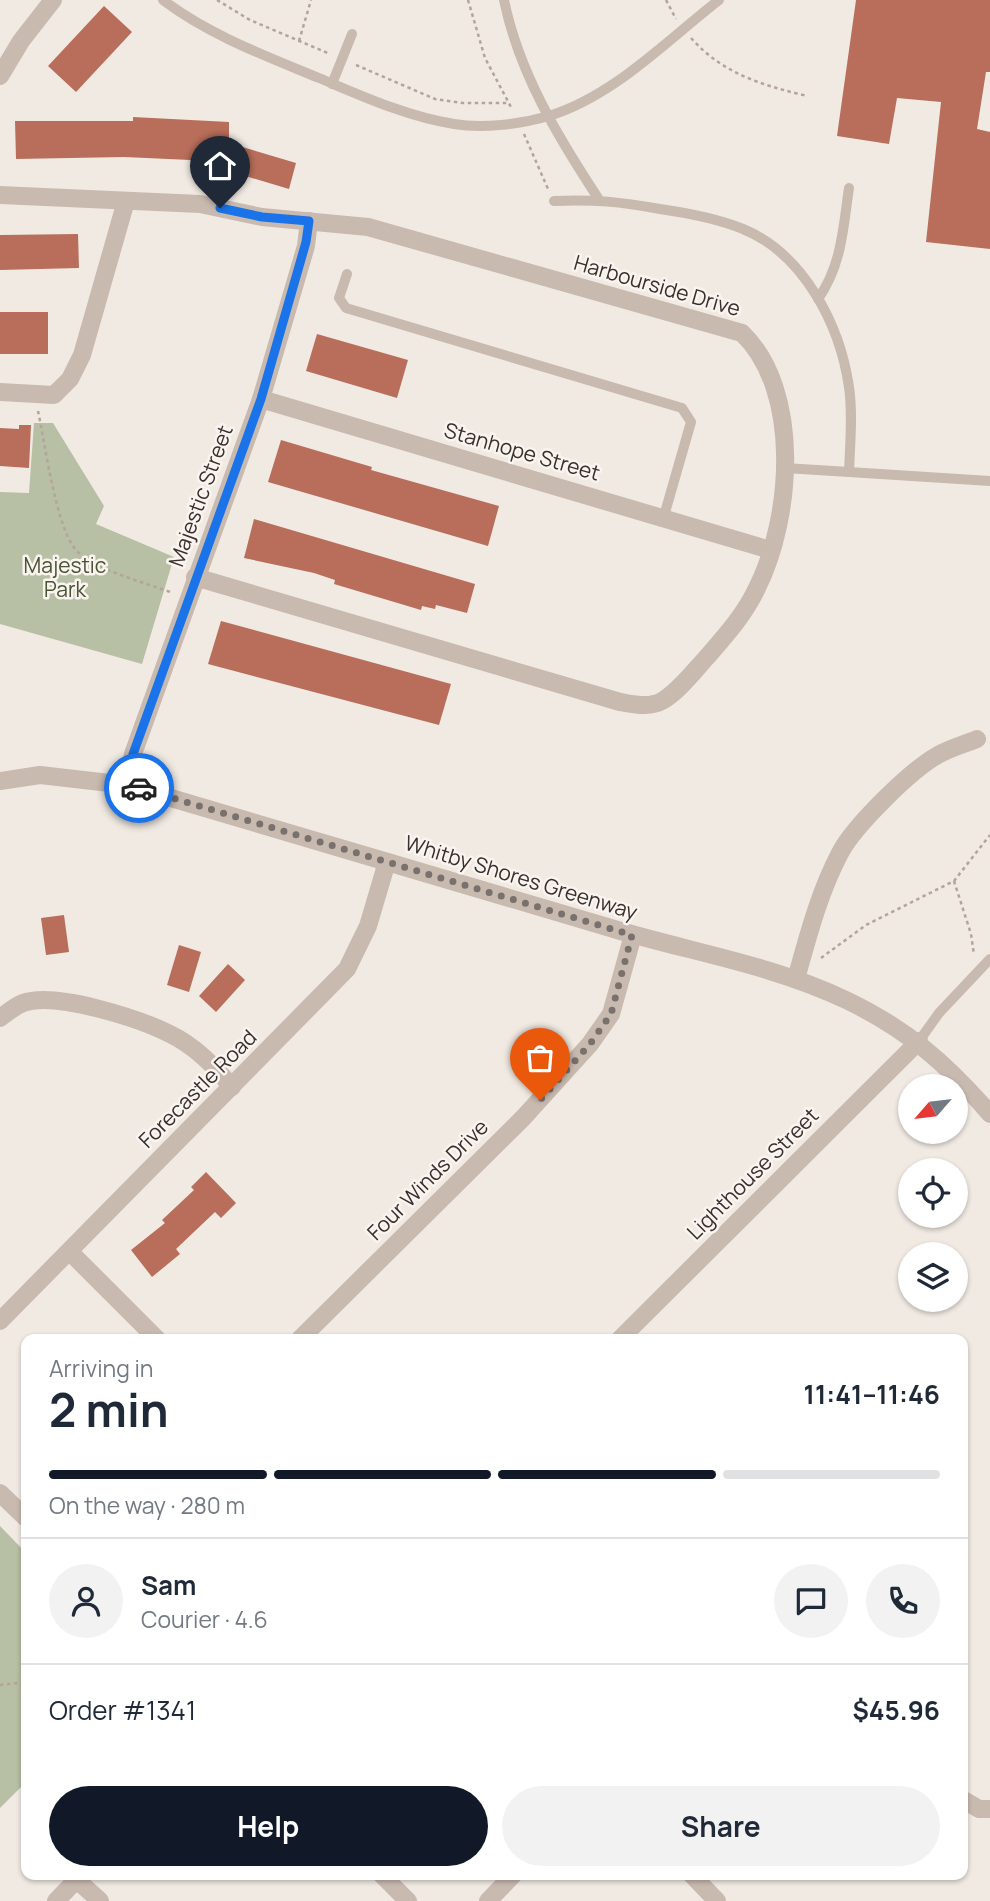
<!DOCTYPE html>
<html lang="en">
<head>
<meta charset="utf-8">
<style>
	body { margin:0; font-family:Manrope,sans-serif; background:#f2f2f3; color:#1f2937; height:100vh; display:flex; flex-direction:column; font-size:26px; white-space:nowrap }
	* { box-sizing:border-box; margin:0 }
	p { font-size:23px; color:#747a83 }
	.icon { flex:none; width:38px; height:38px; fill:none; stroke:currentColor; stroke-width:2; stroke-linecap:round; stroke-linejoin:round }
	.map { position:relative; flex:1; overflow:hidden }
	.sheet { position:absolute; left:21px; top:1334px; width:947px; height:546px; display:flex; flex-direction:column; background:#fff; border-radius:14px; box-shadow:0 2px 5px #0004 }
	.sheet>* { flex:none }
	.needle { width:46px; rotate:242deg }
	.buttons { position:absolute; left:898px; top:1074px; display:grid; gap:14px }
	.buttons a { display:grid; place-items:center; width:70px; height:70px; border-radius:50%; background:#fff; box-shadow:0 2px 5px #0004; font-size:35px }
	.pin { position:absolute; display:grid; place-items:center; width:60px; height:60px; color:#fff; margin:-72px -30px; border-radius:50% 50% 50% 0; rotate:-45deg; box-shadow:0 0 7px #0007 }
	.pin .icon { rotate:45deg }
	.courier { position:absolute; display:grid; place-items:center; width:70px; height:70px; margin:-35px; border:5px solid #1a73e8; border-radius:50%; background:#fff; color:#222; box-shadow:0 2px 9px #0007 }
	.summary em { font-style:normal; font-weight:700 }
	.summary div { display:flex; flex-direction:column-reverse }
	.summary { display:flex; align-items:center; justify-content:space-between; height:119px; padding:0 28px }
	h1 { font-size:46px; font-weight:700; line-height:52px }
	.bar { display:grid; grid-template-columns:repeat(4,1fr); gap:10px 7px; align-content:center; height:84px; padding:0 28px }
	.bar i { height:9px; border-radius:5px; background:#e0e1e3 }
	.bar .on { background:#111827 }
	.bar p { grid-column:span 4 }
	.line { display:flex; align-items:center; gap:18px; padding:0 28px; border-top:2px solid #e0e1e3 }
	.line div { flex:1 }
	.round { display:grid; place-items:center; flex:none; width:74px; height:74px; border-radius:37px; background:#f2f2f3 }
	.action { display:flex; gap:14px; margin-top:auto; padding:14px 28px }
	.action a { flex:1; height:80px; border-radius:42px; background:#111827; color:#fff; font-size:28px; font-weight:700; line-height:80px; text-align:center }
	.action a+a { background:#f2f2f3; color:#1f2937 }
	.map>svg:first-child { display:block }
</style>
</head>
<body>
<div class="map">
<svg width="990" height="1901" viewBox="0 0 990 1901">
	<rect width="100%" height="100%" fill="#f1eae3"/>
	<g fill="#b7bfa4">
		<path d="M34,423h19l51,83 -8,18 78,33 -32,107 -142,-40v-132l29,1z"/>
		<path d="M0,1526l26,27v229l-26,26z"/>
	</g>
	<g fill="#b86e5a">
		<path d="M856,0h134v72h-4l-9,57 13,3v117l-64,-7 15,-140 -44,-4 -8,46 -52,-8z"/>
		<path d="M104,6l28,26 -56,60 -28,-26z"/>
		<path d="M133,117l96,5v21l67,20 -7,26 -57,-17 3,-10 -111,-5 -108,2 -1,-38h118z"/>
		<path d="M78,234l1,34 -79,2v-35z"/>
		<rect x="0" y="312" width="48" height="42"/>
		<path d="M317,334l91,26 -11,38 -91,-27z"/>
		<path d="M19,425h12l-2,43 -29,-2v-38l19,1z"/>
		<path d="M281,440l91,27 -1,3 128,36 -11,40 -220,-64z"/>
		<path d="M254,519l221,65 -8,29 -31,-8 -1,4 -13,-3 -1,4 -87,-26 1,-4 -21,-7 -70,-15z"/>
		<path d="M221,621l230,63 -12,41 -231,-61z"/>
		<path d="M64,915l5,37 -23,3 -5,-37z"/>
		<path d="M179,945l22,7 -12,40 -22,-7z"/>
		<path d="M228,964l17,16 -29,32 -17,-16z"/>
		<path d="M206,1172l30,31 -15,15 -6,-6 -39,37 4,5 -28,23 -21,-27 34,-27 -3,-3 32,-30 -3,-3z"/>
	</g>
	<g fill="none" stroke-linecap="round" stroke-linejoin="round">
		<g stroke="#b4a49a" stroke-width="2.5" stroke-dasharray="3.5 3.5" stroke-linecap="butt">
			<path d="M217,0l33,20 80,34"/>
			<path d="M468,0l17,58 27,51"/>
			<path d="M666,0l10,19"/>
			<path d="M691,38c32,36 71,47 116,58"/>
			<path d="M299,41l12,-41"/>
			<path d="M356,65l79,34 28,4h46"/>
			<path d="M524,134l24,55"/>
			<path d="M38,411c7,32 18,117 38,139 16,19 73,34 97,43"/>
			<path d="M954,881l17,53 3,21"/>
			<path d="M821,958l45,-33 88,-44 36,-46"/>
			<path d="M0,1685l26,-3"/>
		</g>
		<g stroke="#c9bab0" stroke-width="10">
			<path d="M163,0c46,35 103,56 156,78 43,18 89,39 135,46 29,5 67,0 95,-8 65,-20 117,-75 170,-116"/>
			<path d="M504,0c15,73 54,137 94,198"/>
			<path d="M332,84l20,-50"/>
			<path d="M554,201c40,-2 67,1 106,8 28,4 56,9 83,20 61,25 97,96 106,158 4,27 1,57 0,85l141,9"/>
			<path d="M347,274l-8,24 7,10 336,100 9,14 -27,94"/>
			<path d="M818,299c24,-34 25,-71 31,-111"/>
			<path d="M785,468l64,4"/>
			<path d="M919,1041l20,-28 51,-54"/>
		</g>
		<g stroke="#c9bab0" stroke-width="18">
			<path d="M0,76l21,-35 32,-41"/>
			<path d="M0,195l200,9 62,13 106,10 374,106c60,58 50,185 15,255 -12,26 -31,47 -50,69 -12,13 -29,35 -45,44 -12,7 -29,3 -42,1l-425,-125"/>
			<path d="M0,392l54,3 16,-16 12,-24 44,-154"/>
			<path d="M261,399l509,151"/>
			<path d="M0,781l40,-6 87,10c162,48 325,96 487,144 77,23 159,36 232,71 61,29 101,64 144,114"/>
			<path d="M127,785l6,-31 128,-355 45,-153 3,-25"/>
			<path d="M796,979c12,-43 23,-86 44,-126 14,-27 71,-83 98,-98 12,-7 27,-11 39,-16"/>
			<path d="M0,1018c7,-5 15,-12 23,-15 32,-12 117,16 147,31 25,12 44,32 62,53"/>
			<path d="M70,1252l87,87"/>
			<path d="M0,1321l347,-352 21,-43 19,-64"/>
			<path d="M300,1339l223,-221 67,-74 21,-30 22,-79"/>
			<path d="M620,1339l299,-298"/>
			<path d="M0,1493l26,25"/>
			<path d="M962,1799l17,10h11"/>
			<path d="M381,1874l27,27"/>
			<path d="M691,1874l26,27"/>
			<path d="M77,1880l23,21"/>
			<path d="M56,1901l26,-27"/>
			<path d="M488,1901l26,-27"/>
		</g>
	</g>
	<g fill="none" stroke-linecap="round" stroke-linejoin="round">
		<path stroke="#79716d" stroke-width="7" stroke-dasharray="0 12.6" d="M139,788l493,147 -21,79 -21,30 -50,56"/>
		<path stroke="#1a73e8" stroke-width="9" d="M139,788l-12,-3 6,-31 128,-355 45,-157 3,-21 -47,-4 -42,-9"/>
	</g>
	<g text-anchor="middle" stroke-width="5" stroke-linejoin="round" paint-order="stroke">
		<g font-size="21" fill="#39302d" stroke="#f9f4ef">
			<text transform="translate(657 286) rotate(16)" y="7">Harbourside Drive</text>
			<text transform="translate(522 452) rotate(16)" y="7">Stanhope Street</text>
			<text transform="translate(201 496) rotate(-70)" y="7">Majestic Street</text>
			<text transform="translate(521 878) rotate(17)" y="7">Whitby Shores Greenway</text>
			<text transform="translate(198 1089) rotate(-45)" y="7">Forecastle Road</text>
			<text transform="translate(753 1174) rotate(-45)" y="7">Lighthouse Street</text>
			<text transform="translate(428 1180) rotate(-45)" y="7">Four Winds Drive</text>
		</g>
		<g font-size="21" fill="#495433" stroke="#f9f4ef">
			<text x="65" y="573">Majestic<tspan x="65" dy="24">Park</tspan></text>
		</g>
	</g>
</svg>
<div class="buttons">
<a><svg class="needle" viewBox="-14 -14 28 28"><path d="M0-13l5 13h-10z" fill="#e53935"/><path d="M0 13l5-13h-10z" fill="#747a83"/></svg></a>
<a><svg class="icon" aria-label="locate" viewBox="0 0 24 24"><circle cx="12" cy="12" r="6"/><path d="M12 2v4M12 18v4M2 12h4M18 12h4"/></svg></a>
<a><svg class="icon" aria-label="layers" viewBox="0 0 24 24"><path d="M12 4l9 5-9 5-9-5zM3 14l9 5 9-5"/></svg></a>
</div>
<div class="pin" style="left:540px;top:1100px;background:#ea580c"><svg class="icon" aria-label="bag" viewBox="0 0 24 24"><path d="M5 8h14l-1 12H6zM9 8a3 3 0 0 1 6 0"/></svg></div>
<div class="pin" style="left:220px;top:208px;background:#1f2937"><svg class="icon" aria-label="home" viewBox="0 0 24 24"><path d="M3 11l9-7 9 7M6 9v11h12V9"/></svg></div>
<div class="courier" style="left:139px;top:788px"><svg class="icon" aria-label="car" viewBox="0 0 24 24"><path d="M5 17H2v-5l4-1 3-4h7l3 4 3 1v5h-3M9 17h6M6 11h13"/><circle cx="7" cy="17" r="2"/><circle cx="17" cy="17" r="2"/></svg></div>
<section class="sheet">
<div class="summary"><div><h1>2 min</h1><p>Arriving in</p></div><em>11:41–11:46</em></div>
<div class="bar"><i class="on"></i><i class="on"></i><i class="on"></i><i></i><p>On the way · 280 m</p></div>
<div class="line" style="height:126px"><a class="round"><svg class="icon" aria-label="person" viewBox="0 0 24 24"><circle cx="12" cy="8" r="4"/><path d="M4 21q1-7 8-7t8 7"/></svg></a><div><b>Sam</b><p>Courier · 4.6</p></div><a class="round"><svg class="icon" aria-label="chat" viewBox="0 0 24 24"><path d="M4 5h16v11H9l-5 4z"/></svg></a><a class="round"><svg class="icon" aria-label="phone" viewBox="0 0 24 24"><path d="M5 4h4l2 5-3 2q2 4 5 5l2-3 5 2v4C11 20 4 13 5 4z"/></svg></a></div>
<div class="line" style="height:91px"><div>Order #1341</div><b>$45.96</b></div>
<div class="action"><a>Help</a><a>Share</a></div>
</section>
</div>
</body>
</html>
